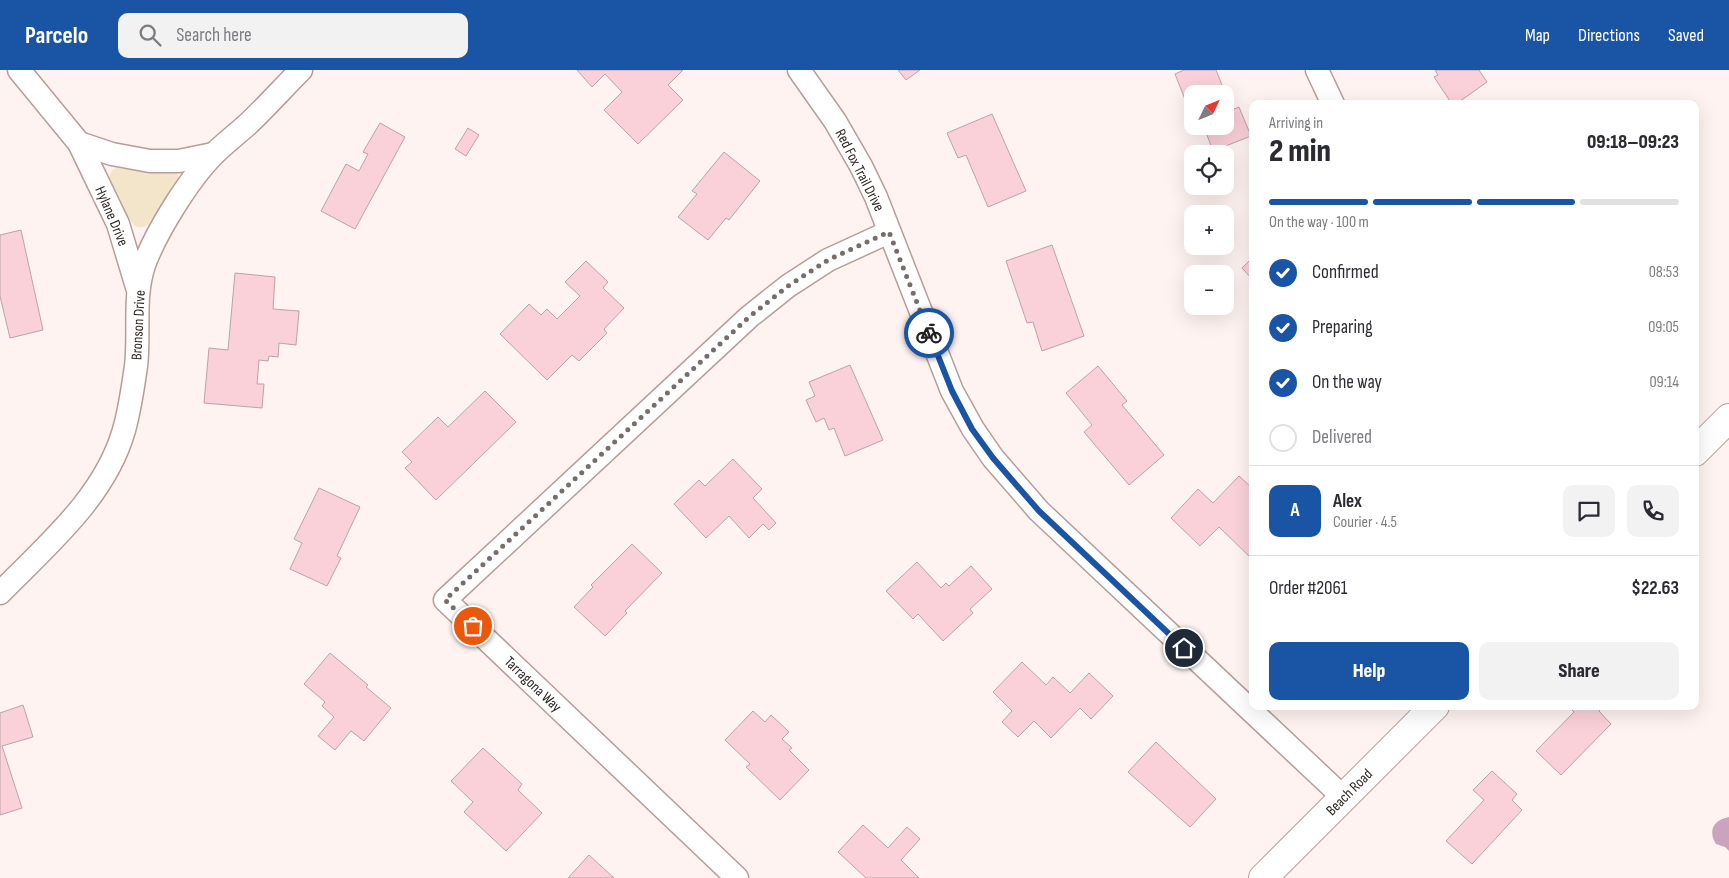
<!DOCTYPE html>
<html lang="en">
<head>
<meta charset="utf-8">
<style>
	body { margin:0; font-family:"Sofia Sans Condensed",sans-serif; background:#f2f2f3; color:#2b2b33; height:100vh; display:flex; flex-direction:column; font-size:19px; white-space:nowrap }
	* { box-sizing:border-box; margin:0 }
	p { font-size:16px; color:#7c7c81 }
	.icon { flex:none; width:28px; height:28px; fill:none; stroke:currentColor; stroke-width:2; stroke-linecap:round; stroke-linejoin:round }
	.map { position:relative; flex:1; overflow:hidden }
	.details { position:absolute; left:1249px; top:30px; width:450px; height:610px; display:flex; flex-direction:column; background:#fff; border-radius:10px; box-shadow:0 5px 20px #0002 }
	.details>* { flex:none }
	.needle { width:32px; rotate:47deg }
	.fabs { position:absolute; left:1184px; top:15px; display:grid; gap:10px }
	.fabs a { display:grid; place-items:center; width:50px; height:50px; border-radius:10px; background:#fff; box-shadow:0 5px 20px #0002; font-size:25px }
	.pin { position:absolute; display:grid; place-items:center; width:42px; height:42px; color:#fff; margin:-21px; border:2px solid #fff; border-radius:50%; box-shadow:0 1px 5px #0007 }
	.courier { position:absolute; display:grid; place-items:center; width:50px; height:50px; margin:-25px; border:4px solid #1a54a5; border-radius:50%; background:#fff; color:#222; box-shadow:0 1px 6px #0007 }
	.head em { font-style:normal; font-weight:800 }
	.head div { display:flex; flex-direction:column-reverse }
	.head { display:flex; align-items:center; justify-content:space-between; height:85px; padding:0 20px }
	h1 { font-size:32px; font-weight:800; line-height:38px }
	.bar { display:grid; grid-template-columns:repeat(4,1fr); gap:8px 5px; align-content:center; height:60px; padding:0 20px }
	.bar i { height:6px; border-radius:4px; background:#e1e1e2 }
	.bar .selected { background:#1a54a5 }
	.bar p { grid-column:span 4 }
	.line { display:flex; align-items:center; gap:12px; padding:0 20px; border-top:1px solid #e1e1e2 }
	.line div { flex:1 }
	.round { display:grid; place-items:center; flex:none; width:52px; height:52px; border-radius:10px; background:#f2f2f3 }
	ol { padding:0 20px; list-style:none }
	li { display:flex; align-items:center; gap:15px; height:55px }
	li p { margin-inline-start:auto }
	li .icon { padding:5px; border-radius:50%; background:#1a54a5; color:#fff; stroke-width:4 }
	li:last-child { color:#7c7c81 }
	li i { width:28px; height:28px; border:2px solid #e1e1e2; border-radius:50% }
	.primary-button { display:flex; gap:10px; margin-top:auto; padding:10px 20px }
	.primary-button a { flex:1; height:58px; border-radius:10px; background:#1a54a5; color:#fff; font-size:20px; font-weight:800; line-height:58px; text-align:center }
	.primary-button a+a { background:#f2f2f3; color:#2b2b33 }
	header { display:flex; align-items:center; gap:30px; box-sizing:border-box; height:70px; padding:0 25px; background:#1a54a5; color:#fff }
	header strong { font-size:24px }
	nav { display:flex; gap:28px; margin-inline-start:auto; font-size:18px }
	.search { width:350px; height:45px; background:#f2f2f3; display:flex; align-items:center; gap:12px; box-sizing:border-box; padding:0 18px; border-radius:10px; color:#7c7c81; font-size:19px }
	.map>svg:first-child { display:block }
</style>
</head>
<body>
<header>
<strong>Parcelo</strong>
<div class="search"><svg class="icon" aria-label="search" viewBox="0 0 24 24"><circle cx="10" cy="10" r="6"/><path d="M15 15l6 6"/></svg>Search here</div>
<nav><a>Map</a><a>Directions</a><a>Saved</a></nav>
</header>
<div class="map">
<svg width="1729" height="808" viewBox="0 0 1729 808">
	<rect width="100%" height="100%" fill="#fef3f0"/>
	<path fill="#f2e5c9" d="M117,98l30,4h28l3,3v6l-30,44c-9,5 -13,2 -18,-5l-20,-42c0,-6 2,-8 7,-10z"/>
	<path fill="#caa3be" d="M1729,747v34l-4,-4 -9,-3c-8,-13 -3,-24 13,-27z"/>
	<g fill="#fad1d9" stroke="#bca2a7">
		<path d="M577,0h106l-15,15 15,15 -45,44 -34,-34 18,-18 -17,-18 -13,13z"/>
		<path d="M898,0h22l-14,10z"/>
		<path d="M1184,0h32l16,40 7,-3 12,29 -38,15 -9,-24 -7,2 -1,-3h29v-32h-33v23l-17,-43z"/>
		<path d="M1435,0h44l8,12 -31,22h-4l-18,-27 4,-2z"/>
		<path d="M992,44l34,77 -38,16 -22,-52 -8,3 -11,-25z"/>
		<path d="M380,53l25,14 -50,92 -34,-18 25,-47 13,7 9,-17 -5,-2z"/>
		<path d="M468,58l11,7 -13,21 -11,-7z"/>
		<path d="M724,82l36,29 -31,39 -3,-2 -18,22 -30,-23 19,-23 -5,-3z"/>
		<path d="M21,160l22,100 -33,8 -10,-42v-61z"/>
		<path d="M1052,175l32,91 -42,15 -9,-29 -6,1 -21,-62z"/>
		<path d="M1252,188v21l-10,-11z"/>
		<path d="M586,191l22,21 -5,6 21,20 -20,21 3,4 -28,28 -7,-6 -25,25 -47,-46 29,-30 12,11 6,-6 10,10 23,-23 -15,-14z"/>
		<path d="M235,203l40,4 -2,32 26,2 -3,34 -17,-2 -1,14 -9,-1 -1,5 -9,-1 -2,24h7l-2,24 -58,-5 5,-55 19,2z"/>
		<path d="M850,295l33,75 -38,16 -11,-28 -5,2 -5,-12 -8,4 -10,-22 9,-4 -6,-14z"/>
		<path d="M1098,296l29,35 -5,4 42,50 -35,30 -45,-53 8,-7 -26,-32z"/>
		<path d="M485,321l31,31 -80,78 -31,-32 7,-6 -10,-10 36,-35 10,10z"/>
		<path d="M733,389l29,30 -9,9 23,25 -7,7 -6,-6 -14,14 -20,-22 -23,22 -32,-34 25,-24 6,6z"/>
		<path d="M1239,406l12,11 1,-1v73l-33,-32 -19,19 -29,-28 27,-29 15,14z"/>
		<path d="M319,418l41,19 -23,49 4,2 -14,28 -37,-17 12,-26 -8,-4z"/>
		<path d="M632,474l30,29 -37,38 2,2 -22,23 -31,-29 19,-20 -2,-2z"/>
		<path d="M917,492l24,26 5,-5 3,3 22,-20 21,23 -22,20 3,4 -30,28 -25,-27 -5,5 -27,-28z"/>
		<path d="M330,583l38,32 -2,2 25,21 -27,33 -13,-10 -16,19 -17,-14 16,-19 -12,-11 3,-4 -21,-18z"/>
		<path d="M1022,592l24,23 7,-8 17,16 19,-20 24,23 -22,23 -11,-11 -29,30 -17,-17 -16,16 -16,-15 10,-11 -19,-19z"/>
		<path d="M23,635l10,32 -31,9 20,62 -22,7v-102z"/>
		<path d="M1568,636h35l-4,5 12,13 -50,51 -25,-24 38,-39z"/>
		<path d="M753,641l12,11 6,-7 18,17 -7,7 10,9 -3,2 20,20 -29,30 -34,-33 4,-3 -25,-24z"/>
		<path d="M1156,672l60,57 -26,28 -62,-55z"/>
		<path d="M483,678l39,36 -4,6 24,23 -36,38 -42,-39 9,-10 -22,-21z"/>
		<path d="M1492,701l25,23 -5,6 10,10 -50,54 -26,-23 38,-41 -11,-10z"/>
		<path d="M863,755l25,23 19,-21 13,12 -19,21 18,18h-53l-28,-26z"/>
		<path d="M589,785l25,23h-46z"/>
	</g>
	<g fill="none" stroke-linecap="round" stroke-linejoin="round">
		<defs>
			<g id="minor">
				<path d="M19,0l60,73 33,11 38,7h29l34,-7"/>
				<path d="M799,0l36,51 26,45 15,31 76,194 21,38 20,29 46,53 305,287"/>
				<path d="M1317,0l16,34"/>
				<path d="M79,73l39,81 19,63"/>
				<path d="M0,523c47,-48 105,-96 124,-163 6,-21 9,-43 12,-64 4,-33 -3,-68 8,-101 12,-33 45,-86 70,-111 11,-11 23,-20 34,-30 18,-17 35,-36 53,-54"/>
				<path d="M737,808l-292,-278 304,-283 39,-31 40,-26 61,-28"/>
			</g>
			<g id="tertiary">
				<path d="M1695,382l34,-34"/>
				<path d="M1263,808l172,-172"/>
			</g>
		</defs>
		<use href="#minor" stroke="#b79d98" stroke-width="25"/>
		<use href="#tertiary" stroke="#b79d98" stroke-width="30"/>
		<use href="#minor" stroke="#fff" stroke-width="22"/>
		<use href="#tertiary" stroke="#fff" stroke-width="28"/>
	</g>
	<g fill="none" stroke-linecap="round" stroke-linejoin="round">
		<path stroke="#776d6b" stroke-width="5" stroke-dasharray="0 9" d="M473,556l-28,-26 304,-283 39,-31 40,-26 61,-28 40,101"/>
		<path stroke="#1a54a5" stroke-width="6" d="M929,263l23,58 20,38 21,29 46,53 145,137"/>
	</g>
	<g text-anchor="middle" stroke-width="5" stroke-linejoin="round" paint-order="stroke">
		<g font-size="15" fill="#2f2523" stroke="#fff">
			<text transform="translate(860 100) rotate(63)" y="5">Red Fox Trail Drive</text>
			<text transform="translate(112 146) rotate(67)" y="5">Hylane Drive</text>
			<text transform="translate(138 255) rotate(-87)" y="5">Bronson Drive</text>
			<text transform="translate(533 614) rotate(44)" y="5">Tarragona Way</text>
			<text transform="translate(1349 722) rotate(-45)" y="5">Beach Road</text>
		</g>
	</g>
</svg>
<div class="fabs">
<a><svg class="needle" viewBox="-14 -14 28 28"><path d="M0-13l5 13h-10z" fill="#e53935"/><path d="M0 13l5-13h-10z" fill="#7c7c81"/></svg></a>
<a><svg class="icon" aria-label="locate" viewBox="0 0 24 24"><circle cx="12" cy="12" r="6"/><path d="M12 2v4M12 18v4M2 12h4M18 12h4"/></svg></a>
<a>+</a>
<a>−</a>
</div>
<div class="pin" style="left:473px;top:556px;background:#ea580c"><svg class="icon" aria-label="bag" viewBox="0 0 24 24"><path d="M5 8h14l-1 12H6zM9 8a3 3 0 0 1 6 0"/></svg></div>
<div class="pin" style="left:1184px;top:578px;background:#1f2937"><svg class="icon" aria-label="home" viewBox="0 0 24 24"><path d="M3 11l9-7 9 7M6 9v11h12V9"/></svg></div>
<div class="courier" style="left:929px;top:263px"><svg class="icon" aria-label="bike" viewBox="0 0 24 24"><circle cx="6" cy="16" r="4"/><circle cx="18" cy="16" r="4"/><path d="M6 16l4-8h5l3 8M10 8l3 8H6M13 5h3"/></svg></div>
<section class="details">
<div class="head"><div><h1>2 min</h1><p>Arriving in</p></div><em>09:18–09:23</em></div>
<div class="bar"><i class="selected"></i><i class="selected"></i><i class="selected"></i><i></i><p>On the way · 100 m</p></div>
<ol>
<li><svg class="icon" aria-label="check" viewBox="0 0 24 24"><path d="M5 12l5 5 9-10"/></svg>Confirmed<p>08:53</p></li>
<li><svg class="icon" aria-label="check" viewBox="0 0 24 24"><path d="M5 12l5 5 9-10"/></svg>Preparing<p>09:05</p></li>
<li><svg class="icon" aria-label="check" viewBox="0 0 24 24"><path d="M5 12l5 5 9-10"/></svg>On the way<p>09:14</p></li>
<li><i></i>Delivered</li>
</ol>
<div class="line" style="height:90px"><b class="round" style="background:#1a54a5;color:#fff">A</b><div><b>Alex</b><p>Courier · 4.5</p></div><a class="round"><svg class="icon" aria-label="chat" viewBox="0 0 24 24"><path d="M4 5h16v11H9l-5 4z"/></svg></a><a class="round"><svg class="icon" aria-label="phone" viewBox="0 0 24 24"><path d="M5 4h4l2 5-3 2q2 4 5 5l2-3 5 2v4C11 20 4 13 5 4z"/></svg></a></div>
<div class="line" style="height:65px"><div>Order #2061</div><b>$22.63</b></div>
<div class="primary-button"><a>Help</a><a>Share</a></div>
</section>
</div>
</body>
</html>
